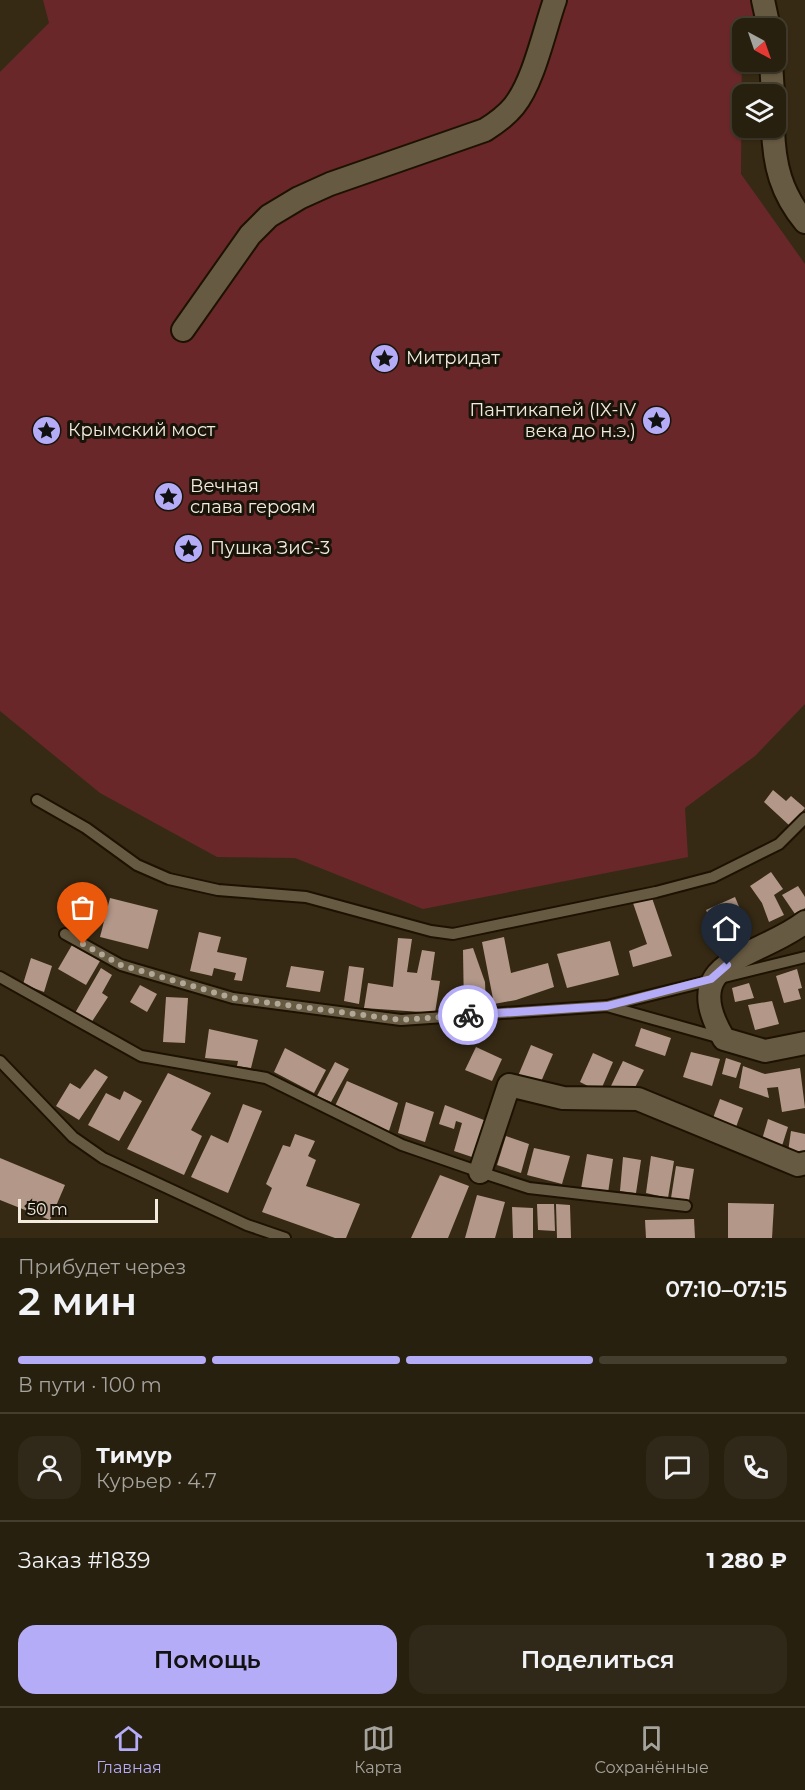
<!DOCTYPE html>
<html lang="ru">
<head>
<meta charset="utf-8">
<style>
	body { margin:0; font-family:Montserrat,sans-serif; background:#302818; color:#f1f3f6; height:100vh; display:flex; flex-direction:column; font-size:22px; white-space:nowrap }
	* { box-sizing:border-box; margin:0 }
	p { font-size:20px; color:#a5a39e }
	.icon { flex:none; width:33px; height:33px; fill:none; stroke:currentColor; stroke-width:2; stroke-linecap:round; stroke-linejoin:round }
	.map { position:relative; height:1238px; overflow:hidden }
	.sheet { display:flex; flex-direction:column; background:#28200f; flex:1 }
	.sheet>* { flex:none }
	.needle { width:39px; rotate:140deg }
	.controls { position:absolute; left:732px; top:18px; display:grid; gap:12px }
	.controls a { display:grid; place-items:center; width:54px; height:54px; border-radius:12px; background:#28200f; box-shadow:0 2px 4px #0004,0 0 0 2px #443e2f; font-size:30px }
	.scale { position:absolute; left:18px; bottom:15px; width:140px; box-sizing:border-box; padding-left:6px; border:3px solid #f3ebde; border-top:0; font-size:16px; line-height:21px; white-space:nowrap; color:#f3ebde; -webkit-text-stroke:4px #19140a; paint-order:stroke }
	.pin { position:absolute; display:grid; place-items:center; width:51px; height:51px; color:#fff; margin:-62px -26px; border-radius:50% 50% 50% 0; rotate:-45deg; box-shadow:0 0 6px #0007 }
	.pin .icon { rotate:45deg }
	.courier { position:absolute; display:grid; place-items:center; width:60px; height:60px; margin:-30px; border:4px solid #b5acf8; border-radius:50%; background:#fff; color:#222; box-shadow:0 2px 8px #0007 }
	.head em { font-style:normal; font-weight:600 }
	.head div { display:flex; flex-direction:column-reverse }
	.head { display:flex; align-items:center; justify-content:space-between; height:102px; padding:0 18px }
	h1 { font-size:39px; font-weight:600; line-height:45px }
	.bar { display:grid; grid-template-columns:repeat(4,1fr); gap:9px 6px; align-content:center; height:72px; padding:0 18px }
	.bar i { height:8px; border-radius:4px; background:#443e2f }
	.bar .on { background:#b5acf8 }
	.bar p { grid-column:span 4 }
	.line { display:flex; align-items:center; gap:15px; padding:0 18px; border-top:2px solid #443e2f }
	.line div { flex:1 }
	.round { display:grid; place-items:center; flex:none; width:63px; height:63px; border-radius:18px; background:#302818 }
	.cta { display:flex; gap:12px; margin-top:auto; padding:12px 18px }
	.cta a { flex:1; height:69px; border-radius:18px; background:#b5acf8; color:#111; font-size:24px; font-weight:600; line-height:69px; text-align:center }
	.cta a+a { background:#302818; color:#f1f3f6 }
	.dock { display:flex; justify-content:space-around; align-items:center; height:84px; border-top:2px solid #443e2f; background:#28200f; font-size:16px; color:#a5a39e }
	.dock a { display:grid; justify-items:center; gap:3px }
	.dock .on { color:#b5acf8 }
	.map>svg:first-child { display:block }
</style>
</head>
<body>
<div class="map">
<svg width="805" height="1238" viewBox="0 0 805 1238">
	<rect width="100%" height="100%" fill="#362a14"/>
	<path fill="#692729" d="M43,0h729l-15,28h-15l-1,146 64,90v440l-50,52 -70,52 3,49 -265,52 -128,-51 -78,-1 -117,-64 -100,-82v-639l49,-49z"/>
	<g fill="#b39889">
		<path d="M773,790l13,11 5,-5 14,12 -15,18 -26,-24z"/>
		<path d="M771,872l12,17 -9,6 10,20 -15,7 -7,-19 -12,-17z"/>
		<path d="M798,886l7,11v11l-10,6 -13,-19z"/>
		<path d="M735,897l15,36 -28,12 -16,-35z"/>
		<path d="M110,898l48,12 -10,39 -48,-12z"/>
		<path d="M652,898l20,58 -39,11 -4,-16 18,-7 -14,-41z"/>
		<path d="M199,932l22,5 -4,15 30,6 -5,23 -8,-1 2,-7 -22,-5 -2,8 -22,-5z"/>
		<path d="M504,937l7,36 37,-10 6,24 -38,13 -22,4 -12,-62z"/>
		<path d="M398,938l14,1 -5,33 10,1 5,-23 13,2 -4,28 9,1 -5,32 -71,-5 4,-25 25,4z"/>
		<path d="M610,941l9,34 -52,13 -10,-34z"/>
		<path d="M72,945l28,16 -14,24 -28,-16z"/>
		<path d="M473,948l12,34 1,25 -22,4 -1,-61z"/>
		<path d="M31,958l21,8 -8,26 -21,-8z"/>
		<path d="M291,966l33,5 -4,21 -34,-5z"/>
		<path d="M349,966l15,2 -5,36 -15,-3z"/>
		<path d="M101,968l11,7 -10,18 6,4 -17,26 -16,-10z"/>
		<path d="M797,969l5,19 -4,1 3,10 -17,4 -8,-27z"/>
		<path d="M749,983l5,15 -19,4 -3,-14z"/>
		<path d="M140,985l17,9 -10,18 -17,-10z"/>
		<path d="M166,997l22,1 -3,45 -22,-1z"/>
		<path d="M772,1001l7,23 -24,6 -7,-25z"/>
		<path d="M641,1028l30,10 -6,18 -30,-10z"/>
		<path d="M209,1029l49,11 -7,28 -14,-2 1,-5 -33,-3z"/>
		<path d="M531,1045l22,9 -13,30 -22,-8z"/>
		<path d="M476,1047l26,12 -10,22 -27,-11z"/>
		<path d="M285,1048l41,22 -12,23 -40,-21z"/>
		<path d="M691,1052l29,7 -8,27 -29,-9z"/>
		<path d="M593,1053l20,9 -13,30 -20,-10z"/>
		<path d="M726,1058l15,5 -5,15 -14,-4z"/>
		<path d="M623,1061l21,9 -14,27 -20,-9z"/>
		<path d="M335,1062l14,7 -18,33 -14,-6z"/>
		<path d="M743,1066l22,8 35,-6 5,40 -23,4 -4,-25 -11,1 2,10 -30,-10z"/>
		<path d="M95,1069l13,8 -29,43 -23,-14 14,-23 10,6z"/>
		<path d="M168,1073l43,20 -20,37 11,6 -18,39 -57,-26z"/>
		<path d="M347,1081l51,22 -9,28 -55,-23z"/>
		<path d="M124,1091l18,10 -23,40 -31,-16 18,-32 14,7z"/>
		<path d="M720,1099l23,9 -7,19 -23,-9z"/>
		<path d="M406,1102l28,10 -9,30 -27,-9z"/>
		<path d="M243,1104l19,7 -34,82 -37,-16 20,-42 17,8z"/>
		<path d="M445,1105l44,17 -11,37 -24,-8 8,-28 -6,-2 -2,8 -15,-5z"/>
		<path d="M768,1119l20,8 -7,22 -20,-6z"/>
		<path d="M791,1131l14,3v23l-17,-5z"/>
		<path d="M295,1134l20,7 -7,15 8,4 -10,26 54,18 -14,34h-11l-73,-26 10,-24 -6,-4 17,-39 7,2z"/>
		<path d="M506,1136l23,8 -8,29 -24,-8z"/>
		<path d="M534,1148l36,8 -8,28 -35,-9z"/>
		<path d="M587,1154l26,5 -5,34 -27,-4z"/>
		<path d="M651,1156l23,5 -6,37 -22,-5z"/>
		<path d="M623,1157l18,3 -5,33 -16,-2z"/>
		<path d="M0,1158l65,27 -15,35 -50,-20z"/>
		<path d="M676,1166l18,3 -5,31 -18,-2z"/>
		<path d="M440,1175l29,11 -21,52h-37z"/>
		<path d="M477,1195l28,7 -10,36h-30z"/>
		<path d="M728,1203l46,1 -2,34h-44z"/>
		<path d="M537,1204h17l1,27 -17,-1z"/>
		<path d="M556,1204l14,1 1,33h-14z"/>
		<path d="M512,1207l21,1v30h-20z"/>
		<path d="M694,1219l1,19h-49l-1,-18z"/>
	</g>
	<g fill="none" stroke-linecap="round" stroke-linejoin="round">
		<defs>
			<g id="service">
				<path d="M37,800l49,28 51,37 32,14 49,11 88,7 125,34 22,3 203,-42 57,-15 66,-33 26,-26"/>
				<path d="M65,934l56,31 112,33 168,22 206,-14 114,32"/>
				<path d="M0,977l141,79 125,22 136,67 78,27 49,16 157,18"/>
				<path d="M607,1006l198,-49"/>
				<path d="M0,1061l73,76 30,21 144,67 38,13"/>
			</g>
			<g id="minor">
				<path d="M763,0l6,28"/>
				<path d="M771,62l2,32"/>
				<path d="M773,128c1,37 8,65 32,94"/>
				<path d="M183,330l67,-95 19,-19 30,-18 31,-14 155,-54c11,-7 21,-14 29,-24 20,-25 30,-75 41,-106"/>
				<path d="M805,922c-50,38 -129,37 -81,117l41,12 40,-8"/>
				<path d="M480,1172l29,-87 54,13 75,1 160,66 7,-2"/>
			</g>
		</defs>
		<use href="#service" stroke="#1d1200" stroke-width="14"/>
		<use href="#minor" stroke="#1d1200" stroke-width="26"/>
		<use href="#service" stroke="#675a42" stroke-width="10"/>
		<use href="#minor" stroke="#675a42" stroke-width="22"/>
	</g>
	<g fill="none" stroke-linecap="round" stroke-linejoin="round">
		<path stroke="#b1a797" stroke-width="6" stroke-dasharray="0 10.8" d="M83,944l38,21 112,33 168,22 67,-5"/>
		<path stroke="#b5acf8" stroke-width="8" d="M468,1015l139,-9 104,-27 16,-14"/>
	</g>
	<defs>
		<symbol id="sight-disc" viewBox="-11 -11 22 22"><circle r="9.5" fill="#b5acf8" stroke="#19140a"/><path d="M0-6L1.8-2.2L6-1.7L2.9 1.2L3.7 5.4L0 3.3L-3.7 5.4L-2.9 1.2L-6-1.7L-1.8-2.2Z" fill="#111"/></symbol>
	</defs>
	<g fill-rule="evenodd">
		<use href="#sight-disc" x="368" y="342" width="33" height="33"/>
		<use href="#sight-disc" x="640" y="404" width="33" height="33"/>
		<use href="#sight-disc" x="30" y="414" width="33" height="33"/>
		<use href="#sight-disc" x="152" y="480" width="33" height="33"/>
		<use href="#sight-disc" x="172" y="532" width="33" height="33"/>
	</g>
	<g text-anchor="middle" stroke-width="6" stroke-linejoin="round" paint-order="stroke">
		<g font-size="18" fill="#f3ebde" stroke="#19140a" text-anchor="start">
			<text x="406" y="364">Митридат</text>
			<text x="636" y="416" text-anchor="end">Пантикапей (IX-IV<tspan x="636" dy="21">века до н.э.)</tspan></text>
			<text x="68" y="436">Крымский мост</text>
			<text x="190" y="492">Вечная<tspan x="190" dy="21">слава героям</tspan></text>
			<text x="210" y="554">Пушка ЗиС-3</text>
		</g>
	</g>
</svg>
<div class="controls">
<a><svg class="needle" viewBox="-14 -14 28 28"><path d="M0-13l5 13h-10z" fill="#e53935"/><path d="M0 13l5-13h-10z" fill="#a5a39e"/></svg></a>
<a><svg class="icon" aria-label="layers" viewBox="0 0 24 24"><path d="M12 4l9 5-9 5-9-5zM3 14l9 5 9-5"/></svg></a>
</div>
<div class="scale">50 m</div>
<div class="pin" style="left:83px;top:944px;background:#ea580c"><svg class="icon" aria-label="bag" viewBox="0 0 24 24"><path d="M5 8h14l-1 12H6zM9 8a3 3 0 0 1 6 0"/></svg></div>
<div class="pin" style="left:727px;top:965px;background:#1f2937"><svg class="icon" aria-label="home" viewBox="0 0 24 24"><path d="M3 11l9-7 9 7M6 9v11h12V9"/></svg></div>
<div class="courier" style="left:468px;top:1015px"><svg class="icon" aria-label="bike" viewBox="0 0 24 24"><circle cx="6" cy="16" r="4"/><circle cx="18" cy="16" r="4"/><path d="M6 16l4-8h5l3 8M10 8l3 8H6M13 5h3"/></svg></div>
</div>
<section class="sheet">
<div class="head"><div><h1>2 мин</h1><p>Прибудет через</p></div><em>07:10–07:15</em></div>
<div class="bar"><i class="on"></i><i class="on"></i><i class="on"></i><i></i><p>В пути · 100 m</p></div>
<div class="line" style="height:108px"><a class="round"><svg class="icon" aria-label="person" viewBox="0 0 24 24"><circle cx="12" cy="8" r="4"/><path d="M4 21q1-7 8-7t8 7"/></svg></a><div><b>Тимур</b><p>Курьер · 4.7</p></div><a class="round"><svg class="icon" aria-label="chat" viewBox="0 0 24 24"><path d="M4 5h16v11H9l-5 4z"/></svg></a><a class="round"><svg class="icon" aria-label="phone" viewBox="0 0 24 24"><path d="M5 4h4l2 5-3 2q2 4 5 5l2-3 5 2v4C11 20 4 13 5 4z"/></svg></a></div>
<div class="line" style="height:78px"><div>Заказ #1839</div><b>1 280 ₽</b></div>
<div class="cta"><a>Помощь</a><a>Поделиться</a></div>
</section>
<nav class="dock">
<a class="on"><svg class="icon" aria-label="home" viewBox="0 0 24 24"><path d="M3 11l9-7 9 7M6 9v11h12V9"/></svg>Главная</a>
<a><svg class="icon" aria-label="map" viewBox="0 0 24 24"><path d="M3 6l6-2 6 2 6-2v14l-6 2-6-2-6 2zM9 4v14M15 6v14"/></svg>Карта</a>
<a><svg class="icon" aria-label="saved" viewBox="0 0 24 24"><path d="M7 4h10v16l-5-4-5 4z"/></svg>Сохранённые</a>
</nav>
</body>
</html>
